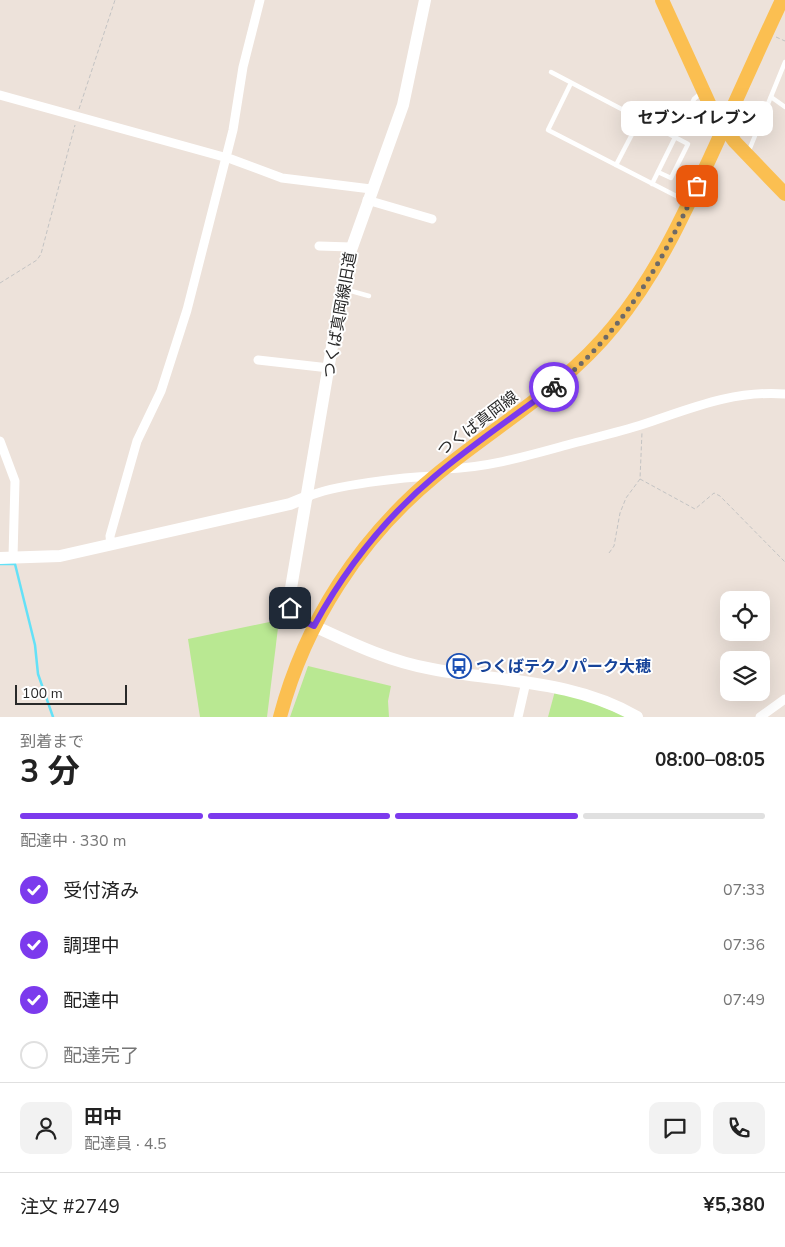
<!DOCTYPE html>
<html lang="ja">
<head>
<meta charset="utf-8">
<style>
	body { margin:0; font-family:"Nunito Sans","Noto Sans JP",sans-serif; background:#f2f2f2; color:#222; height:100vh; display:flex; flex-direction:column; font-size:19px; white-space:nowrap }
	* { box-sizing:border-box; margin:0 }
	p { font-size:16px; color:#767676 }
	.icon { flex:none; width:28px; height:28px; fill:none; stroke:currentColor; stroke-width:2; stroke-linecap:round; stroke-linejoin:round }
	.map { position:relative; height:717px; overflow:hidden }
	.details { display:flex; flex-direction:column; background:#fff; flex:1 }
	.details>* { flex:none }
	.controls { position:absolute; left:720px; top:591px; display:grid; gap:10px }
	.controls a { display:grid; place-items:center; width:50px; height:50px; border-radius:10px; background:#fff; box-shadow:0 5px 20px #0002; font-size:25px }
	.scale { position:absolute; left:15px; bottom:12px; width:112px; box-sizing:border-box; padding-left:5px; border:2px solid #292929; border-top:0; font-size:14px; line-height:18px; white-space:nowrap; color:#292929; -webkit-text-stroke:4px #fff; paint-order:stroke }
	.pin { position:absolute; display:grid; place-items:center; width:42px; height:42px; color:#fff; margin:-21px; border-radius:10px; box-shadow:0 2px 8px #0006 }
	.courier { position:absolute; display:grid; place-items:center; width:50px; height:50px; margin:-25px; border:4px solid #7c3aed; border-radius:50%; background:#fff; color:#222; box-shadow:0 1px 6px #0007 }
	.bubble { position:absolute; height:35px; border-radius:10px; background:#fff; box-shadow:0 5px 20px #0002; font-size:16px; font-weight:700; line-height:35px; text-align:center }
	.head em { font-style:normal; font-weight:700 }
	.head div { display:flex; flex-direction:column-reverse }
	.head { display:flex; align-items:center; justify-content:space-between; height:85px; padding:0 20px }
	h1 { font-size:32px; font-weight:700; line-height:38px }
	.bar { display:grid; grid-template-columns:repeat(4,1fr); gap:8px 5px; align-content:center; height:60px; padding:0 20px }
	.bar i { height:6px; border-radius:4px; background:#e0e0e0 }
	.bar .selected { background:#7c3aed }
	.bar p { grid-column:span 4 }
	.line { display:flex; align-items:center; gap:12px; padding:0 20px; border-top:1px solid #e0e0e0 }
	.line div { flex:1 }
	.round { display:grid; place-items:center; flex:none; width:52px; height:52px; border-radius:10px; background:#f2f2f2 }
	ol { padding:0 20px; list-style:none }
	li { display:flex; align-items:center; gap:15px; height:55px }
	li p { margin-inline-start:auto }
	li .icon { padding:5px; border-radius:50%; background:#7c3aed; color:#fff; stroke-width:4 }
	li:last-child { color:#767676 }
	li i { width:28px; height:28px; border:2px solid #e0e0e0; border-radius:50% }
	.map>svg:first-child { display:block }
</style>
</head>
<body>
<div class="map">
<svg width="785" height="717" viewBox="0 0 785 717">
	<rect width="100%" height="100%" fill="#ede2da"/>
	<g fill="#b9e892">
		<path d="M279,620l-12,97h-67l-12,-78z"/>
		<path d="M308,666l83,20 -3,15 1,16h-99z"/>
		<path d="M555,691l29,8 43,18h-79z"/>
	</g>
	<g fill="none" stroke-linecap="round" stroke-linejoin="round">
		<path stroke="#64e1f7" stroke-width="2.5" d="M0,564h15l20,81 3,29 15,43"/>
		<g stroke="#c3c3c3" stroke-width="1" stroke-dasharray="4 2.5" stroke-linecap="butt">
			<path d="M776,37l9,4"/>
			<path d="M79,109l36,-109"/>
			<path d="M0,283l37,-23 4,-6 34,-129"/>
			<path d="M640,479l55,30 19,-16 6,3 65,66"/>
			<path d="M609,553l5,-7 6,-33 6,-15 14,-19 2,-47"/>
		</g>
		<g stroke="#fff" stroke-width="4.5">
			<path d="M551,72l137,72 -17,34 -13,-6"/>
			<path d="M571,83l-23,47 140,72"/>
			<path d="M771,97l14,10"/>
			<path d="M748,153l37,-91"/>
			<path d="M616,165l24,-46"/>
			<path d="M652,184l42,-85 7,-6"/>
			<path d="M344,289l25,7"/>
		</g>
		<g stroke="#fff" stroke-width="9">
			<path d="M0,95l231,64 51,19 89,11"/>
			<path d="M367,200l65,19"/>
			<path d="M319,246l32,1"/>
			<path d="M258,360l71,8"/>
			<path d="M0,441l15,40 -2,76"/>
			<path d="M444,469c42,-1 83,-13 123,-24 26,-7 52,-13 77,-21 48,-16 90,-34 141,-30"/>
			<path d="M307,497c25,-12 98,-20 128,-21"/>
			<path d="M111,545l-1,-9 27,-95 24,-50 26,-81 46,-180 10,-63 17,-67"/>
			<path d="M518,717l8,-35"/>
			<path d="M760,717l25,-18"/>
		</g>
		<g stroke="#fff" stroke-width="12">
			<path d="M425,0l-22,105 -57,159 -56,330c-1,12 0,20 11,26 42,19 84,41 131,49 69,13 142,11 205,48"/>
			<path d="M0,558l60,-2 230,-52 17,-7"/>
		</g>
		<g stroke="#fbbf51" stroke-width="14">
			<path d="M662,0l51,112 22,30 50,52"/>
			<path d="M280,717c25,-95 80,-179 155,-241 60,-50 129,-88 179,-150 44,-53 72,-116 101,-179 22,-49 44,-98 67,-147"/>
		</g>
	</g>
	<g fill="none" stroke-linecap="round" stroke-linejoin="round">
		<path stroke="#6e6a67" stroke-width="5" stroke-dasharray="0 9" d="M554,387c66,-51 110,-127 143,-201"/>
		<path stroke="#7c3aed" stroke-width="6" d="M290,608l7,10 17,8c31,-57 71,-108 121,-150 38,-32 79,-60 119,-89"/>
	</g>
	<defs>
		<symbol id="bus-ring" viewBox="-11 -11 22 22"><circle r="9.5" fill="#fff" stroke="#1a4fb4" stroke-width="1.5"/><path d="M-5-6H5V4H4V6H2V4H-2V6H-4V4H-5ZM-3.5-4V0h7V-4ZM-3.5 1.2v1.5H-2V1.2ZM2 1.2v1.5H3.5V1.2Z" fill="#1a4fb4"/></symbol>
	</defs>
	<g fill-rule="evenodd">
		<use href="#bus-ring" x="445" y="652" width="28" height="28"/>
	</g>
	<g text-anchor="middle" stroke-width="4" stroke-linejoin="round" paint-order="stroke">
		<g font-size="16" fill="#292929" stroke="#fff">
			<text transform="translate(339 315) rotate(-80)" y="6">つくば真岡線旧道</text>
			<text transform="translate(477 423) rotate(-37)" y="6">つくば真岡線</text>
		</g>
		<g font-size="16" font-weight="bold" fill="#164399" stroke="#fff" text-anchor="start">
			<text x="476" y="672">つくばテクノパーク大穂</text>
		</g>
	</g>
</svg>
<div class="controls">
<a><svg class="icon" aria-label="locate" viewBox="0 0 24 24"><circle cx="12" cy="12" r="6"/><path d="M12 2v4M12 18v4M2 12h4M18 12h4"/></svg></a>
<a><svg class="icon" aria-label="layers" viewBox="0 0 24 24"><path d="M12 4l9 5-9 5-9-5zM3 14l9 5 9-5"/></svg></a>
</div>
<div class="scale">100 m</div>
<div class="pin" style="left:697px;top:186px;background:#ea580c"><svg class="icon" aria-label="bag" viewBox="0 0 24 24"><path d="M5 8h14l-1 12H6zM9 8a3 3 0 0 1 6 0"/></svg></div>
<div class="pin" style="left:290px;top:608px;background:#1f2937"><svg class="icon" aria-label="home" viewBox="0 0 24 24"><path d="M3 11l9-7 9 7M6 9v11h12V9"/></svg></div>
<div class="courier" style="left:554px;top:387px"><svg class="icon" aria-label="bike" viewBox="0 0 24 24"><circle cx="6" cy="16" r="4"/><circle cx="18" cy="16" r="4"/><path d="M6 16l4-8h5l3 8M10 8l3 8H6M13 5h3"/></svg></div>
<div class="bubble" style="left:621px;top:101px;width:152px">セブン-イレブン</div>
</div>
<section class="details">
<div class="head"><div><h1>3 分</h1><p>到着まで</p></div><em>08:00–08:05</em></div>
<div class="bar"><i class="selected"></i><i class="selected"></i><i class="selected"></i><i></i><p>配達中 · 330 m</p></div>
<ol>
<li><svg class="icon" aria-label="check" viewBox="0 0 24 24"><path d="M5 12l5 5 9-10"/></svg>受付済み<p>07:33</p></li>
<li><svg class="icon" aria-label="check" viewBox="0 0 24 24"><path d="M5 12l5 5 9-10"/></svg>調理中<p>07:36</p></li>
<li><svg class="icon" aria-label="check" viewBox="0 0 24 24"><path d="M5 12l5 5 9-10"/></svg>配達中<p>07:49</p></li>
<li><i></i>配達完了</li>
</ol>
<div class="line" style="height:90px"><a class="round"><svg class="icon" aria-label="person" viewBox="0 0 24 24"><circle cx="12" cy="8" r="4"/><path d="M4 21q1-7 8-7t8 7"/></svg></a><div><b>田中</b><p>配達員 · 4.5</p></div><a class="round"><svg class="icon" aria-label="chat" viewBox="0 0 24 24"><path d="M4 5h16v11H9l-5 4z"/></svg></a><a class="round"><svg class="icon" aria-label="phone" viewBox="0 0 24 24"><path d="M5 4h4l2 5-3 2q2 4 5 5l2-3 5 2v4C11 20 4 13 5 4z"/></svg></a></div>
<div class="line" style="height:65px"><div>注文 #2749</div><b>¥5,380</b></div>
</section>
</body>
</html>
